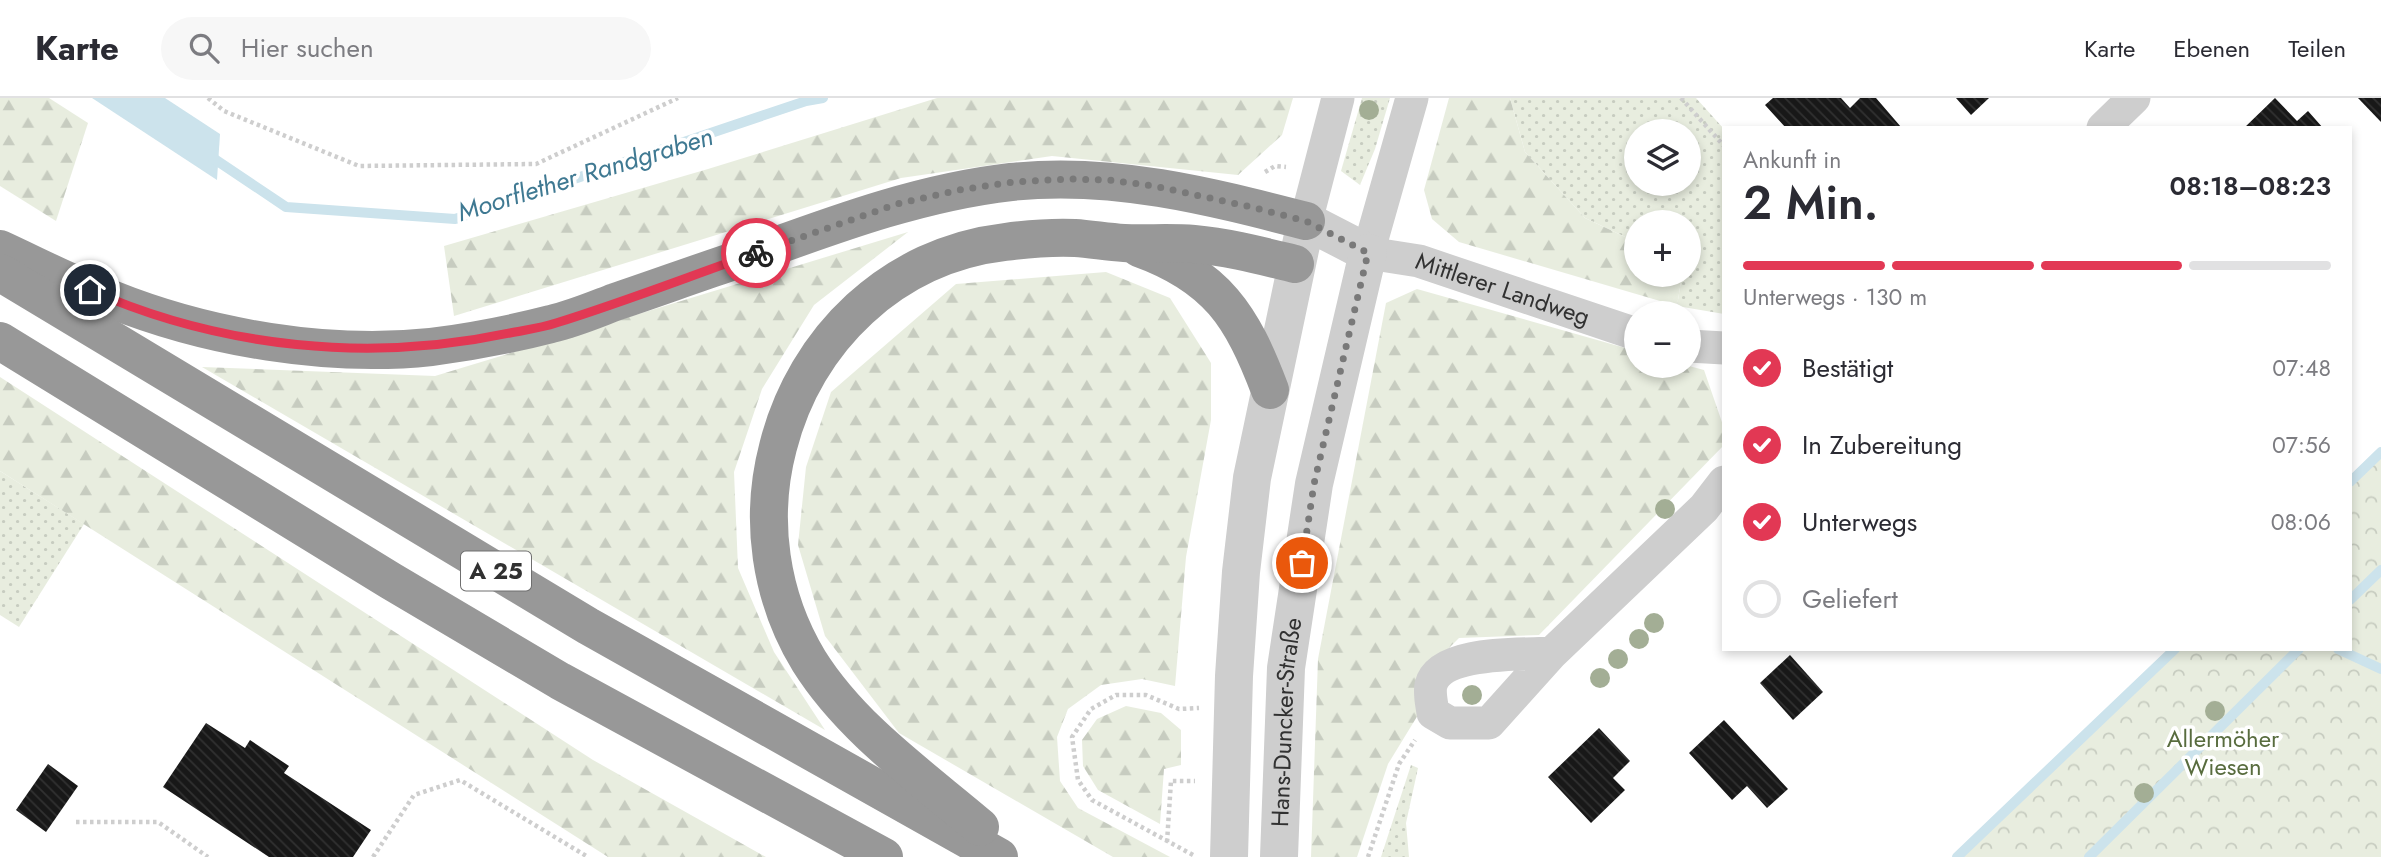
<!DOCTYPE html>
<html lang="de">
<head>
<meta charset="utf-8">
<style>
	body { margin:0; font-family:Jost,sans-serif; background:#f7f7f7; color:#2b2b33; height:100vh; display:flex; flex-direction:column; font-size:26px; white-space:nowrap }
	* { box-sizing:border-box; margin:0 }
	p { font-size:23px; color:#7c7c81 }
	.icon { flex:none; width:38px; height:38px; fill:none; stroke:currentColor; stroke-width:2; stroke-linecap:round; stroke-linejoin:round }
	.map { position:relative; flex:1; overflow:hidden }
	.sheet { position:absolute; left:1722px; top:28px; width:630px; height:525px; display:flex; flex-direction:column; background:#fff; border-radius:0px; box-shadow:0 4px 10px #0003 }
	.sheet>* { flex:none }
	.controls { position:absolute; left:1624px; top:21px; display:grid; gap:14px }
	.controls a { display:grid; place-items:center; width:77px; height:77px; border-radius:50%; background:#fff; box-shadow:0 4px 10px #0003; font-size:35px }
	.pin { position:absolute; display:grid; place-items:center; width:60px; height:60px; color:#fff; margin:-30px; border:4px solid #fff; border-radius:50%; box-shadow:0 2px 7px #0007 }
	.courier { position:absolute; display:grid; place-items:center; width:70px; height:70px; margin:-35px; border:5px solid #e23854; border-radius:50%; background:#fff; color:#222; box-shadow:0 2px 9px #0007 }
	.headline em { font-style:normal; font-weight:600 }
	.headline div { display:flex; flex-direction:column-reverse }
	.headline { display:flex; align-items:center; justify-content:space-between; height:119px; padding:0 21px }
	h1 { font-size:46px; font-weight:600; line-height:52px }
	.bar { display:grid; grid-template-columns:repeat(4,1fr); gap:10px 7px; align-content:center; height:84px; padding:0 21px }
	.bar i { height:9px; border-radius:5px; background:#e1e1e2 }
	.bar .selected { background:#e23854 }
	.bar p { grid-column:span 4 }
	ol { padding:0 21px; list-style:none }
	li { display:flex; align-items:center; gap:21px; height:77px }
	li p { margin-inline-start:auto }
	li .icon { padding:7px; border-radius:50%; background:#e23854; color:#fff; stroke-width:4 }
	li:last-child { color:#7c7c81 }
	li i { width:38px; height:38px; border:4px solid #e1e1e2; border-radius:50% }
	header { display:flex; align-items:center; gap:42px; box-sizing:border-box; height:98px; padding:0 35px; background:#fff; border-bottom:2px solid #e1e1e2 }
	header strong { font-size:33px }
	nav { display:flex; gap:38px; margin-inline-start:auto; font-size:24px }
	.search { width:490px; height:63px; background:#f7f7f7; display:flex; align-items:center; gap:18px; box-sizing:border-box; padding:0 24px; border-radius:38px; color:#7c7c81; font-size:26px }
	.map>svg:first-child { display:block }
</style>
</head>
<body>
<header>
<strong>Karte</strong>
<div class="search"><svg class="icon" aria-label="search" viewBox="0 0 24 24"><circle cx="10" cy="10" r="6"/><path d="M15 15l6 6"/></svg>Hier suchen</div>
<nav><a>Karte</a><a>Ebenen</a><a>Teilen</a></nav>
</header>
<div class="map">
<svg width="2381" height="759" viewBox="0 0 2381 759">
	<defs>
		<pattern id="grass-dots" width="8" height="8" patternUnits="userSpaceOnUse" patternTransform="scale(1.75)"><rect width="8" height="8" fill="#e8eddf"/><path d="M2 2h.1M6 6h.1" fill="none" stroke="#c7ccc0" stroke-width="1.8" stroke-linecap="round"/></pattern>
		<pattern id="forest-firs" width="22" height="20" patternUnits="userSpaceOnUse" patternTransform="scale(1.75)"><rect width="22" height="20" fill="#e8eddf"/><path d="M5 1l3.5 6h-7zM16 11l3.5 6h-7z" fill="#c7ccc0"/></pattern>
		<pattern id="park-crowns" width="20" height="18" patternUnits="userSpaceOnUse" patternTransform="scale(1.75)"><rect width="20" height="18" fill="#e8eddf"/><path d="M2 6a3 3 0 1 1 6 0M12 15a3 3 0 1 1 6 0" fill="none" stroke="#c7ccc0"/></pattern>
		<pattern id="building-back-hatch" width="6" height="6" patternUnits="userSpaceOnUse" patternTransform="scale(1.75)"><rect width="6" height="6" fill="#181818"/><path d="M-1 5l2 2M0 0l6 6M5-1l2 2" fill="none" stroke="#313131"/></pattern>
	</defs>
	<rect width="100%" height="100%" fill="#fff"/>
	<g fill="url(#grass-dots)" fill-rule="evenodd">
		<path d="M1362,0h28l-15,51 -15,36 -19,-14z"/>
		<path d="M1510,0h186l28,31v185l-47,-8 5,-31h7v-53h-53v20l-51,-24 -60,-66zM1636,33h53v53h-53z"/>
		<path d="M0,373l84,53 -65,103 -19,-12z"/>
		<path d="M1411,667l7,3 -12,55 3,34h-28z"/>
	</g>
	<g fill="url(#forest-firs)">
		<path d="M0,0h49l39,25 -32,98 -56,-35z"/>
		<path d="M937,0h356l-11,37 -44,40 -186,-19 -151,22 -447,138 -10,-70 264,-77z"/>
		<path d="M1449,0h61l15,54 60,66 51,24v33h46l-5,31 -218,-64 -27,-23 -8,-29z"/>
		<path d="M908,134l-94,73 -52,84 -28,83 4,96 36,84 51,78 -623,-363 233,9z"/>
		<path d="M1106,174l64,26 41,65v57l-25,137 -11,129 -33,-7 -41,6 -33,24 -11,28 3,44 18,27 92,49h-57l-214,-124 -74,-97 -27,-91 8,-78 25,-75 125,-108z"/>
		<path d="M1417,191l219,62v15h53l15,4 20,58v17l-185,190 -80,3 -39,39 -2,38 -30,49 -31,93h-46l7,-198 68,-356z"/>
		<path d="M0,279l593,383 173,97h-158l-608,-386z"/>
		<path d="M1126,608l35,7 20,17v35l-17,4 -4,55 -62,-34 -15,-24 -1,-26 15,-21z"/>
	</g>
	<path fill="url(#park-crowns)" d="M2381,354v405h-424l218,-208h175v-167z"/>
	<path fill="#cce3ec" d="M92,0h73l55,36 -3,46z"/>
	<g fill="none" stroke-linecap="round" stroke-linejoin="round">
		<g stroke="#cce3ec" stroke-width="10">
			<path d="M207,56l79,53 169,12 351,-118 17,-3"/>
			<path d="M2350,384l31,-30"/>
			<path d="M2350,502l31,-30"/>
			<path d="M2338,551l43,20"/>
			<path d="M1957,759l218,-208"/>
			<path d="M2089,759l210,-208"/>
		</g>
	</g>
	<g fill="url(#building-back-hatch)">
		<path d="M1773,0h68l9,10 10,-10h16l25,29 -115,1 -21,-23z"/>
		<path d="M1956,0h33l-18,17z"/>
		<path d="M2275,0l22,23 11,-10 15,17h-79z"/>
		<path d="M2358,0h23v24z"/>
		<path d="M1790,557l33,37 -30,28 -33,-37z"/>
		<path d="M1724,622l64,69 -21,19 -20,-22 -15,14 -43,-47z"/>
		<path d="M206,625l39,25 5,-8 39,26 -5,7 87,57 -18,27h-84l-106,-70z"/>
		<path d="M1599,630l31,33 -17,17 12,12 -34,33 -43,-46z"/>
		<path d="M48,666l30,22 -32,46 -30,-22z"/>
	</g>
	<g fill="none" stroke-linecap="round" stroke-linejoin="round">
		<g stroke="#cecece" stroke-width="4.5" stroke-dasharray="3.5 3.5" stroke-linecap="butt">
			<path d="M208,0l16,13 135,55 177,-2 142,-66"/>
			<path d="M1681,0l43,48"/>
			<path d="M1265,74l10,-6 11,1"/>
			<path d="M76,724h82l50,35"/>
			<path d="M1167,744l4,-61h24"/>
			<path d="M1193,757l-101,-55 -14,-20 -6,-43 19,-28 25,-14h30l33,14 20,-1"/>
			<path d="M373,759l41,-62 46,-15 128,77"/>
			<path d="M1368,759l31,-93 16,-24"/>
		</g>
		<g stroke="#cecece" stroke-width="33">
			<path id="s1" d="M1412,0l-44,155 51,8 217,73"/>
			<path d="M2103,30l31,-30"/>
			<path d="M1306,123l32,-123"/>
			<path d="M1689,248l35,2"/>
			<path d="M1552,555c-29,2 -112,-3 -121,32 -2,8 1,20 2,28l17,10h39l63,-70 152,-145 20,-26"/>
		</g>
		<g stroke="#cecece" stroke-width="38">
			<path d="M1229,759l5,-181 7,-104 11,-94 54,-257 62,32"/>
			<path id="s2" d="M1279,759l7,-189 28,-184 54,-231"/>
		</g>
		<g stroke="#989898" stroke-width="38">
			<path d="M1139,150c78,28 103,68 131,142"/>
			<path d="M0,151c37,17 73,36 111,50 97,39 217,59 320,48 40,-5 81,-13 120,-23 22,-5 43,-14 64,-22 39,-13 77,-27 116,-40 92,-33 183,-69 280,-80 101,-11 198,14 295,39"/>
			<path d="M1,175l587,353 411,231"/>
			<path d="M0,243l391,240 169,100 324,176"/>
			<path d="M980,729c-60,-51 -129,-99 -171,-166 -39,-64 -50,-142 -31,-214 27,-108 115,-192 227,-205 23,-3 47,-5 70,-4 16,1 32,4 49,5 23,1 47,-1 70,1 34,3 68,12 101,20"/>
		</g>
	</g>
	<g fill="#a3ae95">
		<circle cx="1369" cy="12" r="10"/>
		<circle cx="1665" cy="411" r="10"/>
		<circle cx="1654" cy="525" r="10"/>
		<circle cx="1639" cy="541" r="10"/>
		<circle cx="1618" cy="561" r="10"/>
		<circle cx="1600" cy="580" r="10"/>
		<circle cx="1472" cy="597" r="10"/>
		<circle cx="2215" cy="613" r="10"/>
		<circle cx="2144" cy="695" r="10"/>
	</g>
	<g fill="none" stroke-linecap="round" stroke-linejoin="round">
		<path stroke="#797979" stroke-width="7" stroke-dasharray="0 12.6" d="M756,155l141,-49 62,-14 54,-8 55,-3 41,1 45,6 97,21 55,14 62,32 -54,231 -12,79"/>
		<path stroke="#e23854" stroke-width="9" d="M90,192c131,58 280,73 420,43 15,-3 31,-5 46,-10 68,-21 134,-47 200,-70"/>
	</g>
	<g text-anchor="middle" stroke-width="7" stroke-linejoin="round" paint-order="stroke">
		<rect fill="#fff" stroke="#6f6f6f" stroke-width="2" x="461" y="453.5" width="70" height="39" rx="5"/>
		<g font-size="23" font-weight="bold" fill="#313131">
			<text x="496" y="481">A 25</text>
		</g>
		<g font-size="24" fill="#313131" stroke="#fff">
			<text dy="8" stroke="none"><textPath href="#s1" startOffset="301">Mittlerer Landweg</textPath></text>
			<text dy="8" stroke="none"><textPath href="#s2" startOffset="135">Hans-Duncker-Straße</textPath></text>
		</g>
		<g font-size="24" fill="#586c3e" stroke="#fff">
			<text x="2223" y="649">Allermöher<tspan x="2223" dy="28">Wiesen</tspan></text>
		</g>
		<g font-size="26" font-style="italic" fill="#3f7992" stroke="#fff">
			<text transform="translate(585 76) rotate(-17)" y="9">Moorflether Randgraben</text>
		</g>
	</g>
</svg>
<div class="controls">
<a><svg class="icon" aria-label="layers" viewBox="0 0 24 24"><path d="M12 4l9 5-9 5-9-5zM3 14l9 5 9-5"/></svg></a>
<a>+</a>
<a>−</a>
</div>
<div class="pin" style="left:1302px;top:465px;background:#ea580c"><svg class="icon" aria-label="bag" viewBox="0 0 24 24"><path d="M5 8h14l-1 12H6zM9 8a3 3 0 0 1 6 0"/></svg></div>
<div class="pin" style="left:90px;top:192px;background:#1f2937"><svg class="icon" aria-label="home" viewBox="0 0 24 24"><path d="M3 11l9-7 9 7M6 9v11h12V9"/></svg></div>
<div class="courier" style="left:756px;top:155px"><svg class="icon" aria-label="bike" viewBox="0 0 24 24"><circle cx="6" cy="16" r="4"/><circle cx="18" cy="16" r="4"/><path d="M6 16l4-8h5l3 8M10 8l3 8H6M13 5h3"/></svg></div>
<section class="sheet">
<div class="headline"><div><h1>2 Min.</h1><p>Ankunft in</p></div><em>08:18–08:23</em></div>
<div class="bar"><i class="selected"></i><i class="selected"></i><i class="selected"></i><i></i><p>Unterwegs · 130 m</p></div>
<ol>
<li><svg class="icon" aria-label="check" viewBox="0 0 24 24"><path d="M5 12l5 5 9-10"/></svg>Bestätigt<p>07:48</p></li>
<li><svg class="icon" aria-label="check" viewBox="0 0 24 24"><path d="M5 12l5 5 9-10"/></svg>In Zubereitung<p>07:56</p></li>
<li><svg class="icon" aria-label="check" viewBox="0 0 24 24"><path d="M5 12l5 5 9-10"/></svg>Unterwegs<p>08:06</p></li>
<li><i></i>Geliefert</li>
</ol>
</section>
</div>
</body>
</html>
